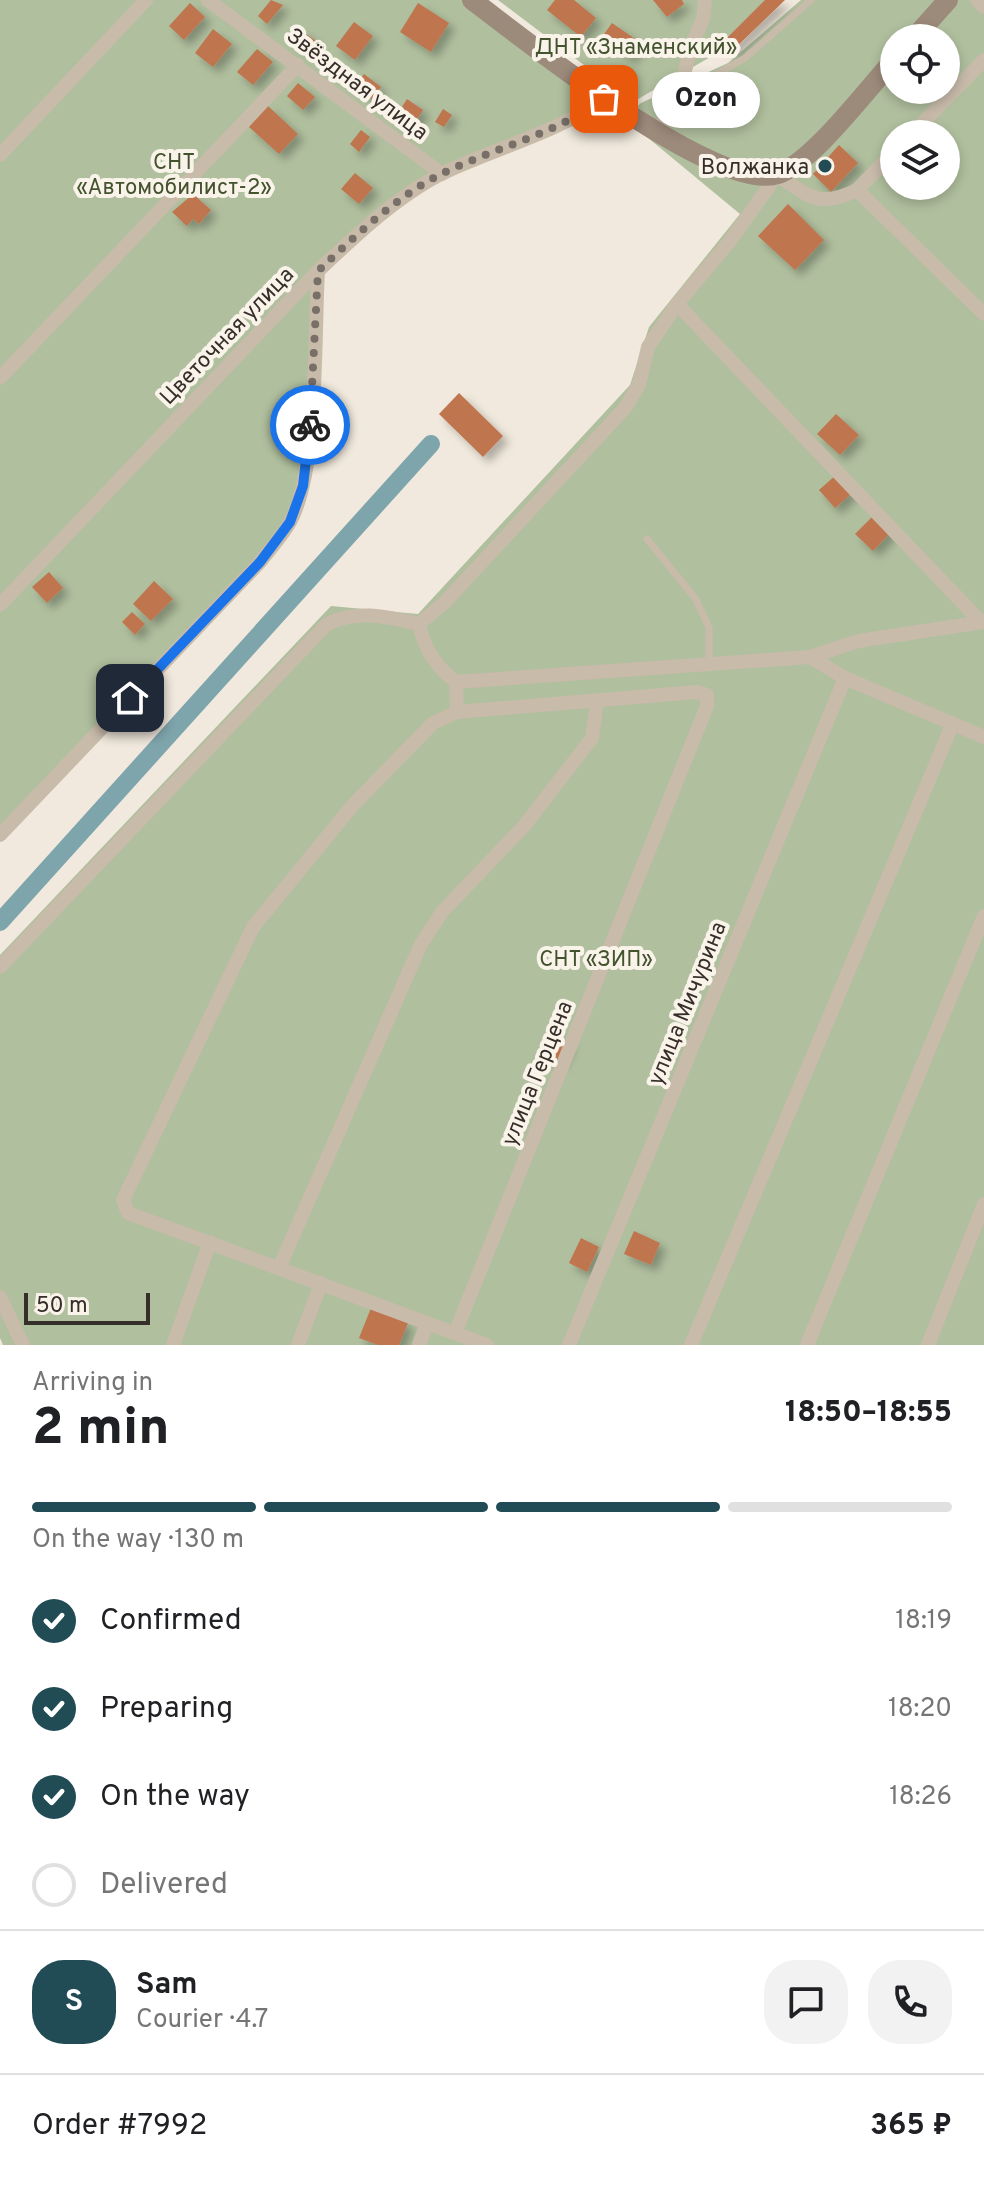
<!DOCTYPE html>
<html lang="en">
<head>
<meta charset="utf-8">
<style>
	body { margin:0; font-family:Overpass,sans-serif; background:#f2f2f2; color:#202124; height:100vh; display:flex; flex-direction:column; font-size:30px; white-space:nowrap }
	* { box-sizing:border-box; margin:0 }
	p { font-size:26px; color:#757577 }
	.icon { flex:none; width:44px; height:44px; fill:none; stroke:currentColor; stroke-width:2; stroke-linecap:round; stroke-linejoin:round }
	.map { position:relative; height:1345px; overflow:hidden }
	.panel { display:flex; flex-direction:column; background:#fff; flex:1 }
	.panel>* { flex:none }
	.controls { position:absolute; left:880px; top:24px; display:grid; gap:16px }
	.controls a { display:grid; place-items:center; width:80px; height:80px; border-radius:50%; background:#fff; box-shadow:0 4px 12px #0003; font-size:40px }
	.scale { position:absolute; left:24px; bottom:20px; width:126px; box-sizing:border-box; padding-left:8px; border:4px solid #362e29; border-top:0; font-size:22px; line-height:28px; white-space:nowrap; color:#362e29; -webkit-text-stroke:6px #f9f3e9; paint-order:stroke }
	.pin { position:absolute; display:grid; place-items:center; width:68px; height:68px; color:#fff; margin:-34px; border-radius:16px; box-shadow:0 4px 12px #0006 }
	.courier { position:absolute; display:grid; place-items:center; width:80px; height:80px; margin:-40px; border:6px solid #1a73e8; border-radius:50%; background:#fff; color:#222; box-shadow:0 2px 10px #0007 }
	.bubble { position:absolute; height:56px; border-radius:28px; background:#fff; box-shadow:0 4px 12px #0003; font-size:26px; font-weight:800; line-height:56px; text-align:center }
	.head em { font-style:normal; font-weight:800 }
	.head div { display:flex; flex-direction:column-reverse }
	.head { display:flex; align-items:center; justify-content:space-between; height:136px; padding:0 32px }
	h1 { font-size:52px; font-weight:800; line-height:60px }
	.bar { display:grid; grid-template-columns:repeat(4,1fr); gap:12px 8px; align-content:center; height:96px; padding:0 32px }
	.bar i { height:10px; border-radius:6px; background:#e0e0e0 }
	.bar .on { background:#214c55 }
	.bar p { grid-column:span 4 }
	.line { display:flex; align-items:center; gap:20px; padding:0 32px; border-top:2px solid #e0e0e0 }
	.line div { flex:1 }
	.round { display:grid; place-items:center; flex:none; width:84px; height:84px; border-radius:32px; background:#f2f2f2 }
	ol { padding:0 32px; list-style:none }
	li { display:flex; align-items:center; gap:24px; height:88px }
	li p { margin-inline-start:auto }
	li .icon { padding:8px; border-radius:50%; background:#214c55; color:#fff; stroke-width:4 }
	li:last-child { color:#757577 }
	li i { width:44px; height:44px; border:4px solid #e0e0e0; border-radius:50% }
	.map>svg:first-child { display:block }
</style>
</head>
<body>
<div class="map">
<svg width="984" height="1345" viewBox="0 0 984 1345">
	<defs>
		<filter id="shadow"><feDropShadow dx="6" dy="6" stdDeviation="4" flood-color="#0004"/></filter>
	</defs>
	<rect width="100%" height="100%" fill="#f1e9dd"/>
	<g fill="#b0bf9e" fill-rule="evenodd">
		<path d="M0,0h472l132,99 -162,75 -124,97 -9,165 -19,86 -290,313z"/>
		<path d="M498,0h277l-51,49 -91,53z"/>
		<path d="M801,0h183v1345h-981l-3,-7v-383l331,-349 87,8 212,-229 19,-58 91,-113 -116,-96 17,-15 87,-40zM894,38h52v52h-52zM894,134h52v52h-52z"/>
	</g>
	<g fill="none" stroke-linecap="round" stroke-linejoin="round">
		<path stroke="#7ea5ac" stroke-width="18" d="M0,922l431,-478"/>
	</g>
	<g fill="#bf744d" filter="url(#shadow)">
		<path d="M271,0l12,5 -16,19 -9,-8z"/>
		<path d="M555,0h19l22,18 -15,19 -34,-27z"/>
		<path d="M653,0h29l2,4 -17,13z"/>
		<path d="M765,0h20l-54,52 -10,-8z"/>
		<path d="M190,3l15,14 -21,23 -15,-14z"/>
		<path d="M418,3l31,20 -18,29 -31,-20z"/>
		<path d="M354,22l19,14 -18,24 -19,-14z"/>
		<path d="M612,23l29,20 -11,15 -28,-21z"/>
		<path d="M213,29l19,15 -19,23 -18,-14z"/>
		<path d="M299,29l17,12 -7,11 -18,-12z"/>
		<path d="M257,49l16,13 -20,23 -16,-13z"/>
		<path d="M364,74l17,13 -9,12 -17,-13z"/>
		<path d="M298,83l17,14 -12,13 -16,-14z"/>
		<path d="M407,99l16,11 -12,19 -16,-11z"/>
		<path d="M268,106l30,28 -19,20 -30,-27z"/>
		<path d="M443,109l9,6 -8,12 -9,-5z"/>
		<path d="M361,130l9,7 -11,15 -9,-8z"/>
		<path d="M839,145l19,18 -27,29 -18,-18z"/>
		<path d="M355,173l18,15 -14,16 -18,-15z"/>
		<path d="M193,194l18,16 -12,14 -6,-5 -6,7 -15,-14z"/>
		<path d="M788,204l36,36 -29,30 -37,-34z"/>
		<path d="M459,393l44,43 -20,21 -44,-43z"/>
		<path d="M836,414l23,21 -19,20 -23,-21z"/>
		<path d="M836,475l16,18 -17,15 -16,-18z"/>
		<path d="M874,515l17,17 -18,19 -18,-17z"/>
		<path d="M49,572l14,16 -16,15 -15,-16z"/>
		<path d="M154,581l19,18 -22,22 -18,-17z"/>
		<path d="M132,612l13,12 -10,11 -13,-13z"/>
		<path d="M550,1033l19,9 -10,21 -19,-9z"/>
		<path d="M634,1231l26,12 -9,22 -27,-11z"/>
		<path d="M581,1238l18,9 -12,25 -18,-9z"/>
		<path d="M371,1308l37,15 -9,22h-21l-19,-7z"/>
	</g>
	<g fill="none" stroke-linecap="round" stroke-linejoin="round">
		<g stroke="#c8bbaa" stroke-width="7">
			<path d="M680,96l65,-38 66,-58"/>
			<path d="M647,539l48,59 14,29v37"/>
		</g>
		<g stroke="#c8bbaa" stroke-width="14">
			<path d="M208,0l234,174"/>
			<path d="M977,0l7,7"/>
			<path d="M657,131l21,-34 14,-53 11,-25 2,-19"/>
			<path d="M912,134l72,-74"/>
			<path d="M0,155l146,-155"/>
			<path d="M857,190l37,-38"/>
			<path d="M677,304l304,318"/>
			<path d="M0,378l298,-313"/>
			<path d="M0,605l318,-334c37,-35 79,-75 125,-98 55,-26 111,-39 161,-74"/>
			<path d="M419,624c5,25 17,43 37,58l354,-25 35,21 139,59"/>
			<path d="M810,657l48,-16 126,-19"/>
			<path d="M456,682l1,30 -24,11 -80,82 -100,122 -130,273 5,13 359,132"/>
			<path d="M0,835l260,-273c10,-13 22,-26 30,-40 29,-53 24,-187 28,-251"/>
			<path d="M0,967l327,-343c32,-15 60,-7 92,0l26,-22 180,-194 14,-23 9,-38 29,-43 53,-63 47,-66c32,21 41,34 80,15l127,124"/>
			<path d="M279,1268l142,-324 21,-32 82,-86 68,-88 5,-35"/>
			<path d="M0,1297l23,48"/>
			<path d="M455,1333l252,-627v-11l-10,-3 -240,20"/>
			<path d="M173,1345l37,-103"/>
			<path d="M298,1345l23,-62"/>
			<path d="M419,1345l8,-22"/>
			<path d="M569,1345l276,-667"/>
			<path d="M691,1345l262,-622"/>
			<path d="M807,1345l177,-429"/>
			<path d="M928,1345l56,-141"/>
		</g>
		<g stroke="#9c8a7b" stroke-width="20">
			<path d="M472,0c52,39 245,195 306,174 35,-12 89,-85 116,-114"/>
			<path d="M914,38l34,-38"/>
		</g>
	</g>
	<g fill="none" stroke-linecap="round" stroke-linejoin="round">
		<path stroke="#776f68" stroke-width="8" stroke-dasharray="0 14.4" d="M310,425l8,-154c37,-35 79,-75 125,-98 55,-26 111,-39 161,-74"/>
		<path stroke="#1a73e8" stroke-width="10" d="M130,698l130,-136 30,-40 13,-36 7,-61"/>
	</g>
	<circle fill="#214c55" stroke="#f9f3e9" stroke-width="3" cx="825" cy="166" r="8"/>
	<g text-anchor="middle" stroke-width="8" stroke-linejoin="round" paint-order="stroke">
		<g font-size="22" fill="#42532e" stroke="#f9f3e9">
			<text x="636" y="54">ДНТ «Знаменский»</text>
			<text x="174" y="169">СНТ<tspan x="174" dy="25">«Автомобилист-2»</tspan></text>
			<text x="596" y="966">СНТ «ЗИП»</text>
		</g>
		<g font-size="22" fill="#362e29" stroke="#f9f3e9">
			<text transform="translate(358 83) rotate(37)" y="8">Звёздная улица</text>
			<text transform="translate(226 335) rotate(-46)" y="8">Цветочная улица</text>
			<text transform="translate(686 1003) rotate(-68)" y="8">улица Мичурина</text>
			<text transform="translate(536 1073) rotate(-68)" y="8">улица Герцена</text>
		</g>
		<g font-size="22" fill="#362e29" stroke="#f9f3e9" text-anchor="end">
			<text x="809" y="174">Волжанка</text>
		</g>
	</g>
</svg>
<div class="controls">
<a><svg class="icon" aria-label="locate" viewBox="0 0 24 24"><circle cx="12" cy="12" r="6"/><path d="M12 2v4M12 18v4M2 12h4M18 12h4"/></svg></a>
<a><svg class="icon" aria-label="layers" viewBox="0 0 24 24"><path d="M12 4l9 5-9 5-9-5zM3 14l9 5 9-5"/></svg></a>
</div>
<div class="scale">50 m</div>
<div class="pin" style="left:604px;top:99px;background:#ea580c"><svg class="icon" aria-label="bag" viewBox="0 0 24 24"><path d="M5 8h14l-1 12H6zM9 8a3 3 0 0 1 6 0"/></svg></div>
<div class="pin" style="left:130px;top:698px;background:#1f2937"><svg class="icon" aria-label="home" viewBox="0 0 24 24"><path d="M3 11l9-7 9 7M6 9v11h12V9"/></svg></div>
<div class="courier" style="left:310px;top:425px"><svg class="icon" aria-label="bike" viewBox="0 0 24 24"><circle cx="6" cy="16" r="4"/><circle cx="18" cy="16" r="4"/><path d="M6 16l4-8h5l3 8M10 8l3 8H6M13 5h3"/></svg></div>
<div class="bubble" style="left:652px;top:72px;width:108px">Ozon</div>
</div>
<section class="panel">
<div class="head"><div><h1>2 min</h1><p>Arriving in</p></div><em>18:50–18:55</em></div>
<div class="bar"><i class="on"></i><i class="on"></i><i class="on"></i><i></i><p>On the way · 130 m</p></div>
<ol>
<li><svg class="icon" aria-label="check" viewBox="0 0 24 24"><path d="M5 12l5 5 9-10"/></svg>Confirmed<p>18:19</p></li>
<li><svg class="icon" aria-label="check" viewBox="0 0 24 24"><path d="M5 12l5 5 9-10"/></svg>Preparing<p>18:20</p></li>
<li><svg class="icon" aria-label="check" viewBox="0 0 24 24"><path d="M5 12l5 5 9-10"/></svg>On the way<p>18:26</p></li>
<li><i></i>Delivered</li>
</ol>
<div class="line" style="height:144px"><b class="round" style="background:#214c55;color:#fff">S</b><div><b>Sam</b><p>Courier · 4.7</p></div><a class="round"><svg class="icon" aria-label="chat" viewBox="0 0 24 24"><path d="M4 5h16v11H9l-5 4z"/></svg></a><a class="round"><svg class="icon" aria-label="phone" viewBox="0 0 24 24"><path d="M5 4h4l2 5-3 2q2 4 5 5l2-3 5 2v4C11 20 4 13 5 4z"/></svg></a></div>
<div class="line" style="height:104px"><div>Order #7992</div><b>365 ₽</b></div>
</section>
</body>
</html>
